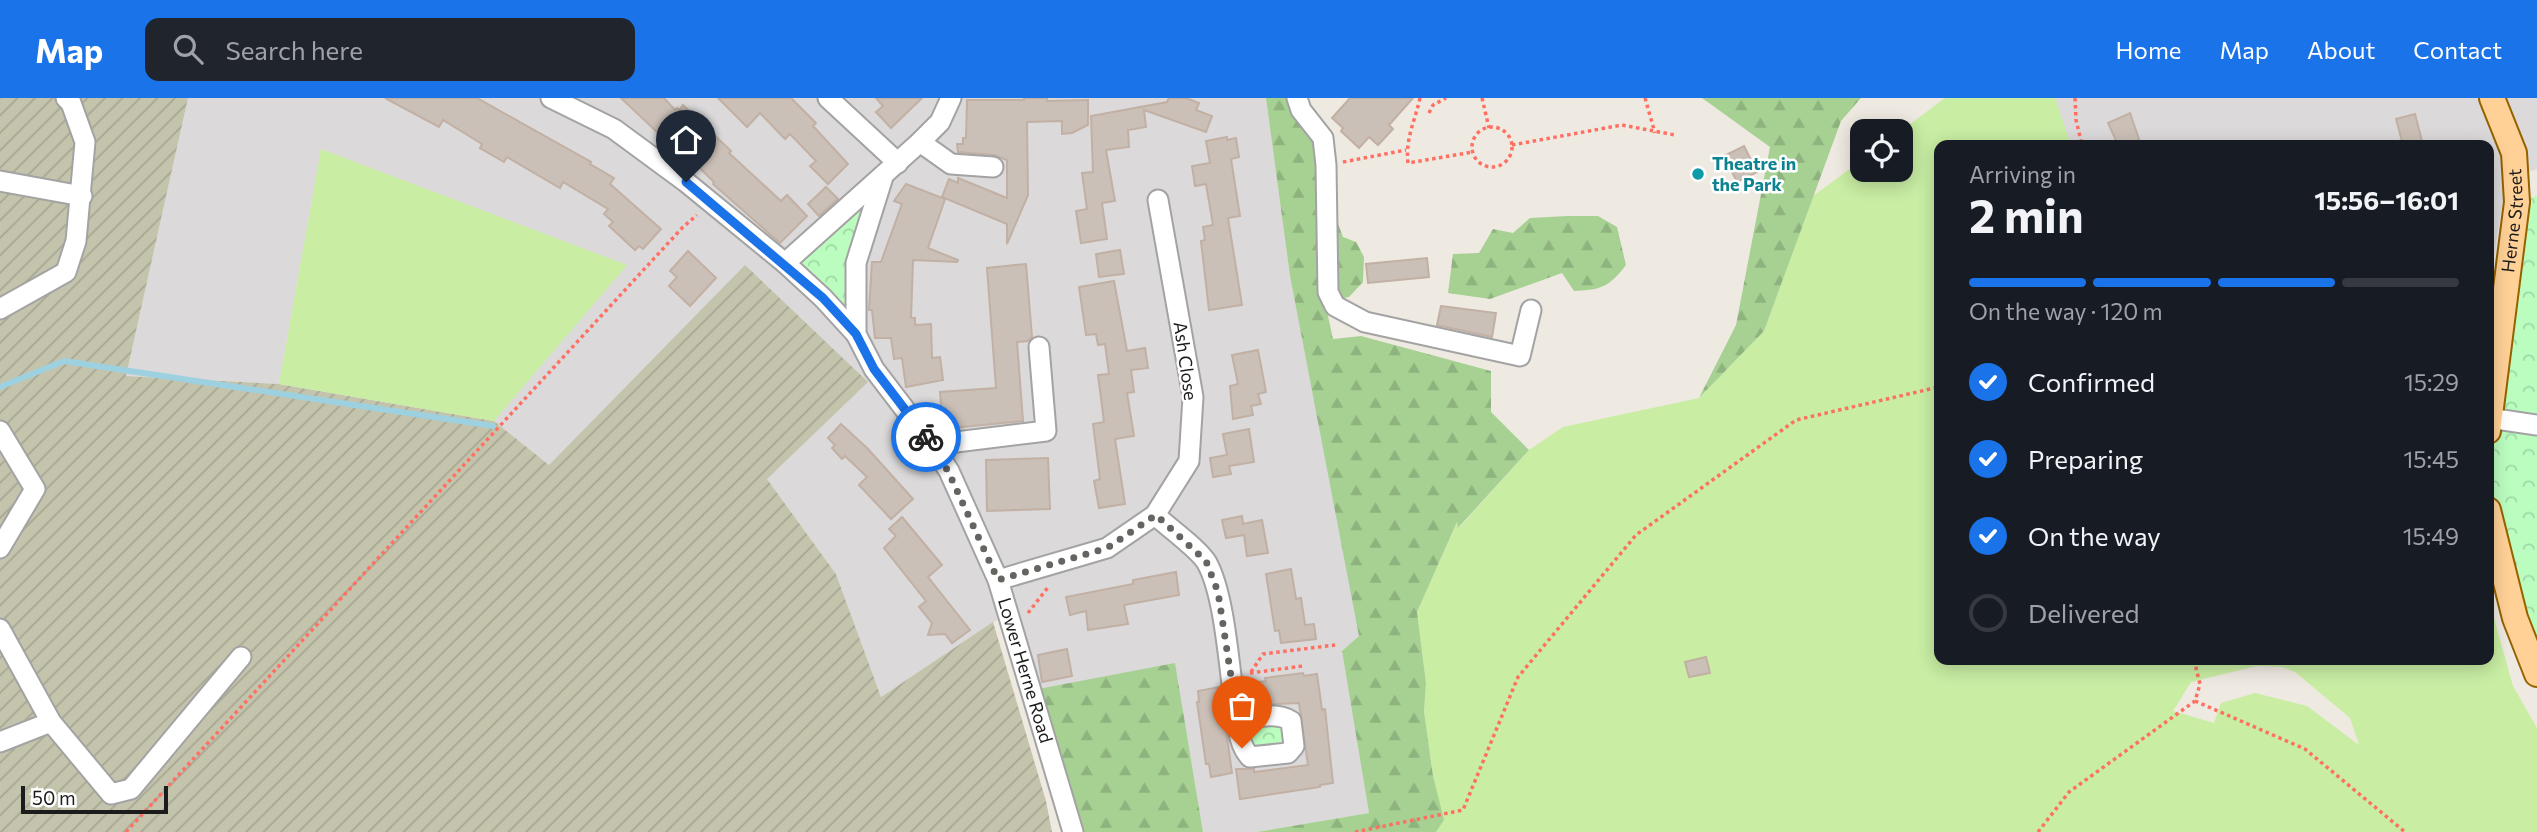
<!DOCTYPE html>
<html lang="en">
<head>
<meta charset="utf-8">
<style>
	body { margin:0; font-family:Commissioner,sans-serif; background:#20242c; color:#f1f3f6; height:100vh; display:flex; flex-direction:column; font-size:26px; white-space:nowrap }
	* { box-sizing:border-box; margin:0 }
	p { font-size:23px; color:#9ea1a6 }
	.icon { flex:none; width:38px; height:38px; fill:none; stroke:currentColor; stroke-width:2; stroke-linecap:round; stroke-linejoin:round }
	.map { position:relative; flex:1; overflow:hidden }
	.panel { position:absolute; left:1934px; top:42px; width:560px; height:525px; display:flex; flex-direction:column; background:#171b24; border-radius:14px; box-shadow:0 4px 18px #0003 }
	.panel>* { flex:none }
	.buttons { position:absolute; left:1850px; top:21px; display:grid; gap:14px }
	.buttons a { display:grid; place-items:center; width:63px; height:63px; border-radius:14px; background:#171b24; box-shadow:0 4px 18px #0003; font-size:35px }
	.scale { position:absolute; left:21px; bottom:18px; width:147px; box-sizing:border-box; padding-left:7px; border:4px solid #1c1c1c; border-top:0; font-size:19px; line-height:24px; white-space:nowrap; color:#1c1c1c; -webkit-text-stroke:5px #fff; paint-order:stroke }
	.pin { position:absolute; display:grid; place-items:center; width:60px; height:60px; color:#fff; margin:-72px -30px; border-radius:50% 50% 50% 0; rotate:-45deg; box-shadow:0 0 7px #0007 }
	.pin .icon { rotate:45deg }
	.courier { position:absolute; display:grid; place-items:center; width:70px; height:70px; margin:-35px; border:5px solid #1a73e8; border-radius:50%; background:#fff; color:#222; box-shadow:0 2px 9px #0007 }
	.summary em { font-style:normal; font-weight:700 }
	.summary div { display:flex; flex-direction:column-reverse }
	.summary { display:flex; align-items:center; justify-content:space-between; height:119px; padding:0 35px }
	h1 { font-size:46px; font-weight:700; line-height:52px }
	.bar { display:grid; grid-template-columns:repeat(4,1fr); gap:10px 7px; align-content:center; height:84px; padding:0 35px }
	.bar i { height:9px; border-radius:5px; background:#363941 }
	.bar .active { background:#1a73e8 }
	.bar p { grid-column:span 4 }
	ol { padding:0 35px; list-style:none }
	li { display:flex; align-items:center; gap:21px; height:77px }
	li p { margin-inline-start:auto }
	li .icon { padding:7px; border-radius:50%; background:#1a73e8; color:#fff; stroke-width:4 }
	li:last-child { color:#9ea1a6 }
	li i { width:38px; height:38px; border:4px solid #363941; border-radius:50% }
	header { display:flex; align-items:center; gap:42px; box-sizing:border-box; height:98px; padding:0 35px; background:#1a73e8; color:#fff }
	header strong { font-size:33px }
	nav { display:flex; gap:38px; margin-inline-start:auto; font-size:24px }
	.search { width:490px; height:63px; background:#20242c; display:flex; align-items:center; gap:18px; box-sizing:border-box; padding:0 24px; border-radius:14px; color:#9ea1a6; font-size:26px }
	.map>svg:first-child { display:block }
</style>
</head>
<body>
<header>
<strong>Map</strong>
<div class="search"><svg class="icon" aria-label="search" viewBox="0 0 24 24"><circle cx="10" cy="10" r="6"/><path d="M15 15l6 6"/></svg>Search here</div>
<nav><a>Home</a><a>Map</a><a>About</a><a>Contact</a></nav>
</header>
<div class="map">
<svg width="2537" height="734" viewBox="0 0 2537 734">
	<defs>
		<pattern id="construction-furrows" width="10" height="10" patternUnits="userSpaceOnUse" patternTransform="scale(1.75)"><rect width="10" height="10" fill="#c4c3ac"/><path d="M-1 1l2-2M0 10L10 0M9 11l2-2" fill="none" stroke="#a8a793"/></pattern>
		<pattern id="forest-firs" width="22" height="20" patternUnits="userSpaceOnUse" patternTransform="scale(1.75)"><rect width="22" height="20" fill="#a6d193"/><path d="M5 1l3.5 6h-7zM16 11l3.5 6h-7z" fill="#8eb37e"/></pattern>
		<pattern id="park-crowns" width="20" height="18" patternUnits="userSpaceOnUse" patternTransform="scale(1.75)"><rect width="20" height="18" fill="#bafdbf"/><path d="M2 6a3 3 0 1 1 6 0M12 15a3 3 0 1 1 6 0" fill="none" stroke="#9fd8a4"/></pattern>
	</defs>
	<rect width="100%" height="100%" fill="#efeae1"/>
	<g fill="#dbd9d9">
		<path d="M188,0h1078l24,178 70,360 -18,15 27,162 -112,19h-54l-28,-168 -153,28 -22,-74 -119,79 -45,-123 -69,-95 -22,-213 -196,199 -55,-44 133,-156 -306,-116 -42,235 -153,-8z"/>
		<path d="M2055,0h482v71l-12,4 -21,21 -15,93 -1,-142h-417z"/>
	</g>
	<path fill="url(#construction-furrows)" d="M0,0h188l-62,278 153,8 215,37 55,44 196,-200 123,117 -101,97 69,95 45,123 112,-75 53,179 6,31h-1052z"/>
	<g fill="#c8eda3" fill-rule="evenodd">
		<path d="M1945,0h110l16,47h-132v515h549l1,-60 24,86 24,42v104h-1101l7,-12 -10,-44 -9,-65 2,-28 -9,-71 41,-92 1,8 70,-78 34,-23 136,-29 65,-67 49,-135 49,-36v10h38l1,-39zM2257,568l25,1 13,5 55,46 9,27 -52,-39 -52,-13 -34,10 -7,20 -41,-12 18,-29z"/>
		<path d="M321,51l306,116 -133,156 -215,-37z"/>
	</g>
	<g fill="url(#forest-firs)">
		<path d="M1266,0h29l25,26 15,92 8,21 13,5 8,15 -1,25 -14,15 -24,5 8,37 28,-3 130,35v41l38,38 -71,78 -1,-6 -40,90 9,71 -2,28 9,65 11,44 -8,12h-179l112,-19 -27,-162 17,-15 -69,-360z"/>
		<path d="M1702,0h159l-20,23 -77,210 -65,67 37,-73 34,-178z"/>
		<path d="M1567,118h31l19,11 9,38c-17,22 -25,25 -52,26l-12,-18 -72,26 -42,-6 5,-39 26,-1 14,-24 20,4 17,-15z"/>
		<path d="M1175,565l28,169h-136l-45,-140z"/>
	</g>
	<g fill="url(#park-crowns)">
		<path d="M883,79l-27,86v71l-71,-71z"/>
		<path d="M2537,98v478l-49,-164v-79l29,-229z"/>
		<path d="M1275,618l19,30 -44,11 -13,-37z"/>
	</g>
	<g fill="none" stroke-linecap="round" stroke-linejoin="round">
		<path stroke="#9ed1e0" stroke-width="6" d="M0,289l64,-26 429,65"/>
	</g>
	<g fill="#cbc0b7" stroke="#c1b0a3" stroke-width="2">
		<path d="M385,0h92l114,64 -1,2 24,14 -4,6 51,45 -18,20 -4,-3 -4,4 -26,-24 4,-4 -9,-8 4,-5 -45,-27 -3,6 -53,-31 -3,5 -24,-14 2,-4 -39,-24 -4,7z"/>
		<path d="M621,0h43l11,12 2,-2 2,2 4,-5 48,46 -2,2 52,48 6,-6 20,21 -27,27 -67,-59 1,-2 -36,-35 -2,3z"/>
		<path d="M718,0h73l25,25 -3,3 35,38 -20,20 -18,-18 6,-5 -26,-27 -5,5 -25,-26 -13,14z"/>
		<path d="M876,0h46l-31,30 -15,-16 7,-6z"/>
		<path d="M1024,0h23v3l41,-1v25l-16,8 -10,1v-13l-35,1 1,73 -21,49v-20l-65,-27 7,-18 9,4v-5l49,20v-38l-13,-5 -36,-3 -1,-8h6v-6h3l1,-38h57z"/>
		<path d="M1169,0h17l13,5 -3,7 16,6 -6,16 -62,-22 2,17 -18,3 1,17 -23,3 9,51 -13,2 5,36 -26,4 -5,-32 11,-2 -5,-36 11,-1 -2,-56 76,-14z"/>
		<path d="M1350,0h63l-24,27 4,4 -15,16 -9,-8 -10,11 -18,-17 2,-3 -11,-10z"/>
		<path d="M2130,15l11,32h-23l-10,-22z"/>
		<path d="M2415,16l8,31h-20l-7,-26z"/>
		<path d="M1227,39v3l9,-2 3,19 -8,2 9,57 -12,2 14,87 -33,5 -8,-69 4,-1 -2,-13 10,-2 -7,-41 -11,2 -3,-20 18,-3 -4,-22z"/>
		<path d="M1744,48l13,26 -20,10 -13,-26z"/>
		<path d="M906,86l39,15 -17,49 30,12 -1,2 -44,-2 -2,58h4v7l16,-1 1,34 8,-1 3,23 -37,7 -4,-29 -8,1 -3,-21h-16l-3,-28h-3l3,-48h9l21,-58 -8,-3z"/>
		<path d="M826,89l12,12 -19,17 -11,-12z"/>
		<path d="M1120,152l4,24 -25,3 -3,-23z"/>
		<path d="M688,153l28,27 -26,28 -21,-20 8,-9 -7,-6z"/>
		<path d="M1427,160l2,19 -61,6 -2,-19z"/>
		<path d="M1026,166l6,73 -4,4 -11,1 6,79 -80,8 -3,-37 56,-4 -9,-120z"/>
		<path d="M1114,183l13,70 18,-3 3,20 -17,2 3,22 -7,1 7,43 -19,3 10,65 -26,4 -5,-27 6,-2 -7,-55 11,-2 -6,-47 11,-1 -4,-30 -7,1 -2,-11 -10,1 -7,-48z"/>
		<path d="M1441,208l55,7 -4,24 -55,-12z"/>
		<path d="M1258,252l8,42 -8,2 3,10 -10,2 2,9 -20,4 -3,-33 8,-2 -6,-29z"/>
		<path d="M841,326l27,25 45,50 -22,20 -32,-34 8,-8 -22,-21 -3,3 -10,-11 3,-3 -7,-7z"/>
		<path d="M1249,331l5,33 -25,4 2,8 -18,3 -3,-19 17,-3 -4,-21z"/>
		<path d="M1048,360l2,51 -63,2 -1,-51z"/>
		<path d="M1242,418l1,8 19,-4 6,33 -21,3 -3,-21 -18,3 -4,-18z"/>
		<path d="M902,419l40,48 -14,12 42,53 -18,13 -7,-9 -17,1 4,-12 -13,-16 7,-6 -42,-53 12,-12 -7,-7z"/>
		<path d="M1291,471l5,30 5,-1 4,27 9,-1 2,15 -35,4 -2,-13 -4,1 -9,-57z"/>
		<path d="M1176,474l3,23 -55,10 4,19 -40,6 -2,-19 -16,4 -4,-18 67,-13v-4z"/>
		<path d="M1067,551l5,27 -30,6 -4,-27z"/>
		<path d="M1706,559l4,16 -21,4 -4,-15z"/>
		<path d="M1303,575l1,3 13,-2 5,36 3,-1 8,74 -13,2v2l-80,12 -4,-30h18v3l54,-7 -9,-62 -44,2 -3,-22 14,-2 -1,-3z"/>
		<path d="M1220,589l12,86 -21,4 -2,-13h-3l-9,-62h2l-1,-11z"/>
	</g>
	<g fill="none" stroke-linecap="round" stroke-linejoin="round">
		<defs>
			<g id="minor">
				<path d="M551,0l63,31 72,53 99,81 38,35 33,36"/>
				<path d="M828,0l70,65"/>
				<path d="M1297,0l4,12 22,28 3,27 2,127 7,14 30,16 155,34 11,-46"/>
				<path d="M920,44l31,22 42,3"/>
				<path id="s1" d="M883,79l-27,86v71l18,35 58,76 17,26 49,109 75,252"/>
				<path d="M0,83l82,15"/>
				<path d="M785,165l135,-121 20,-20 11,-24"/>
				<path d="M0,211l66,-37 10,-31 9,-99 -14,-39 -5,-5"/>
				<path d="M2489,320l48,7"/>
				<path d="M0,333l35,58 -35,59"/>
				<path d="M932,347l114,-14 -7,-84"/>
				<path d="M1155,417c13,12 45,35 52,48 18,33 22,105 28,144 3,18 3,37 15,50l38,-4 6,-7 -3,-25c-15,-10 -37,-3 -54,-1"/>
				<path d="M998,482l109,-32 48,-33 34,-54 4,-64 -35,-197"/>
				<path d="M0,531l51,93 60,72 20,-5 110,-132"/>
				<path d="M0,644l51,-20"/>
			</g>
			<g id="major">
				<path id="s2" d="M2488,333l29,-229 -3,-49 -22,-55"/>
				<path d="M2488,412l27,108 22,56"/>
			</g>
		</defs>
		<use href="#minor" stroke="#a3a3a3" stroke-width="23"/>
		<use href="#major" stroke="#956200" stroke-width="28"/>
		<g stroke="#ff7062" stroke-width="3.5" stroke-dasharray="3.5 3.5" stroke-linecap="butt">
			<path d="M1420,0c-5,23 -15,41 -12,65l65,-11"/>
			<path d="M1482,0l7,30"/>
			<path d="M1645,0l10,35"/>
			<path d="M2075,0l1,22 6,25"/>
			<path d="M1429,15l4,-8 13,-7"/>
			<circle cx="1492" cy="49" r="20"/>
			<path d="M1512,47l110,-20 53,10"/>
			<path d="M1343,64l63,-12"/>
			<path d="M1028,515l21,-27"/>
			<path d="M1251,574l12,-18 72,-9"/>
			<path d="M1250,575l53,-7"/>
			<path d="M2195,603l110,48 100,83"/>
			<path d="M126,734l557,-605 14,-12"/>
			<path d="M1355,734l108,-22 55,-133 118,-142 160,-115 143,-33"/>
			<path d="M2038,734l31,-40 126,-91 5,-17 -6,-24"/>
		</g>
		<use href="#minor" stroke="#fff" stroke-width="19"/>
		<use href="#major" stroke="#ffd196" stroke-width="24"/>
	</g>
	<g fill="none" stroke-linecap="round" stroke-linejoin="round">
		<path stroke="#666461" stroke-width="7" stroke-dasharray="0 12.6" d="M926,339l22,34 50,109 109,-32 49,-33 50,46 12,31 24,156"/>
		<path stroke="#1a73e8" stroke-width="9" d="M686,84l137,116 33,36 18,35 52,68"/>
	</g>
	<circle fill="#0f9aa8" stroke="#fff" stroke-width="2.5" cx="1698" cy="76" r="7"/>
	<g text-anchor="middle" stroke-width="5" stroke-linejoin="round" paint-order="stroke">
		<g font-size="18" font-weight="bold" fill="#0d838f" stroke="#fff" text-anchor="start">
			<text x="1712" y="72">Theatre in<tspan x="1712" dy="21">the Park</tspan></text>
		</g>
		<g font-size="18" fill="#1c1c1c" stroke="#fff">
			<text dy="6" stroke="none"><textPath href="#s2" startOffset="212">Herne Street</textPath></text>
			<text transform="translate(1185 263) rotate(82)" y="6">Ash Close</text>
			<text dy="6" stroke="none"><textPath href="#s1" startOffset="541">Lower Herne Road</textPath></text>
		</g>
	</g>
</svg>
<div class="buttons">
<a><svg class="icon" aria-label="locate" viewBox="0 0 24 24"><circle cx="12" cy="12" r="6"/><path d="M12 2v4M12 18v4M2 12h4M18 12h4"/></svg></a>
</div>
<div class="scale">50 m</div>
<div class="pin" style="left:1242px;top:650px;background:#ea580c"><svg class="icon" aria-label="bag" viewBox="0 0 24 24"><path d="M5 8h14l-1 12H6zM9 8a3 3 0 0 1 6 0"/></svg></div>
<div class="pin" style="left:686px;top:84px;background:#1f2937"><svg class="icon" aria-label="home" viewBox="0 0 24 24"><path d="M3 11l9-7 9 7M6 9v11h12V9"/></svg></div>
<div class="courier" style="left:926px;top:339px"><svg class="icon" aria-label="bike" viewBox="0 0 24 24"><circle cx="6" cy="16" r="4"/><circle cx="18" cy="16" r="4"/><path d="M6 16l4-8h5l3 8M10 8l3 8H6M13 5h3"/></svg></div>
<section class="panel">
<div class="summary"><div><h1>2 min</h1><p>Arriving in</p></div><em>15:56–16:01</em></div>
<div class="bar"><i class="active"></i><i class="active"></i><i class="active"></i><i></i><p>On the way · 120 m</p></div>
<ol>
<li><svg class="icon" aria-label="check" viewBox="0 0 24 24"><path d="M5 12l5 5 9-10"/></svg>Confirmed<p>15:29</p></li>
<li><svg class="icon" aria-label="check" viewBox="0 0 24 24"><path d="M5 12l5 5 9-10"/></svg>Preparing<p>15:45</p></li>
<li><svg class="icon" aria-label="check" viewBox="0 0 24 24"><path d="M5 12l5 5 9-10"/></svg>On the way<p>15:49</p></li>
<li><i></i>Delivered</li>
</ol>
</section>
</div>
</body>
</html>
